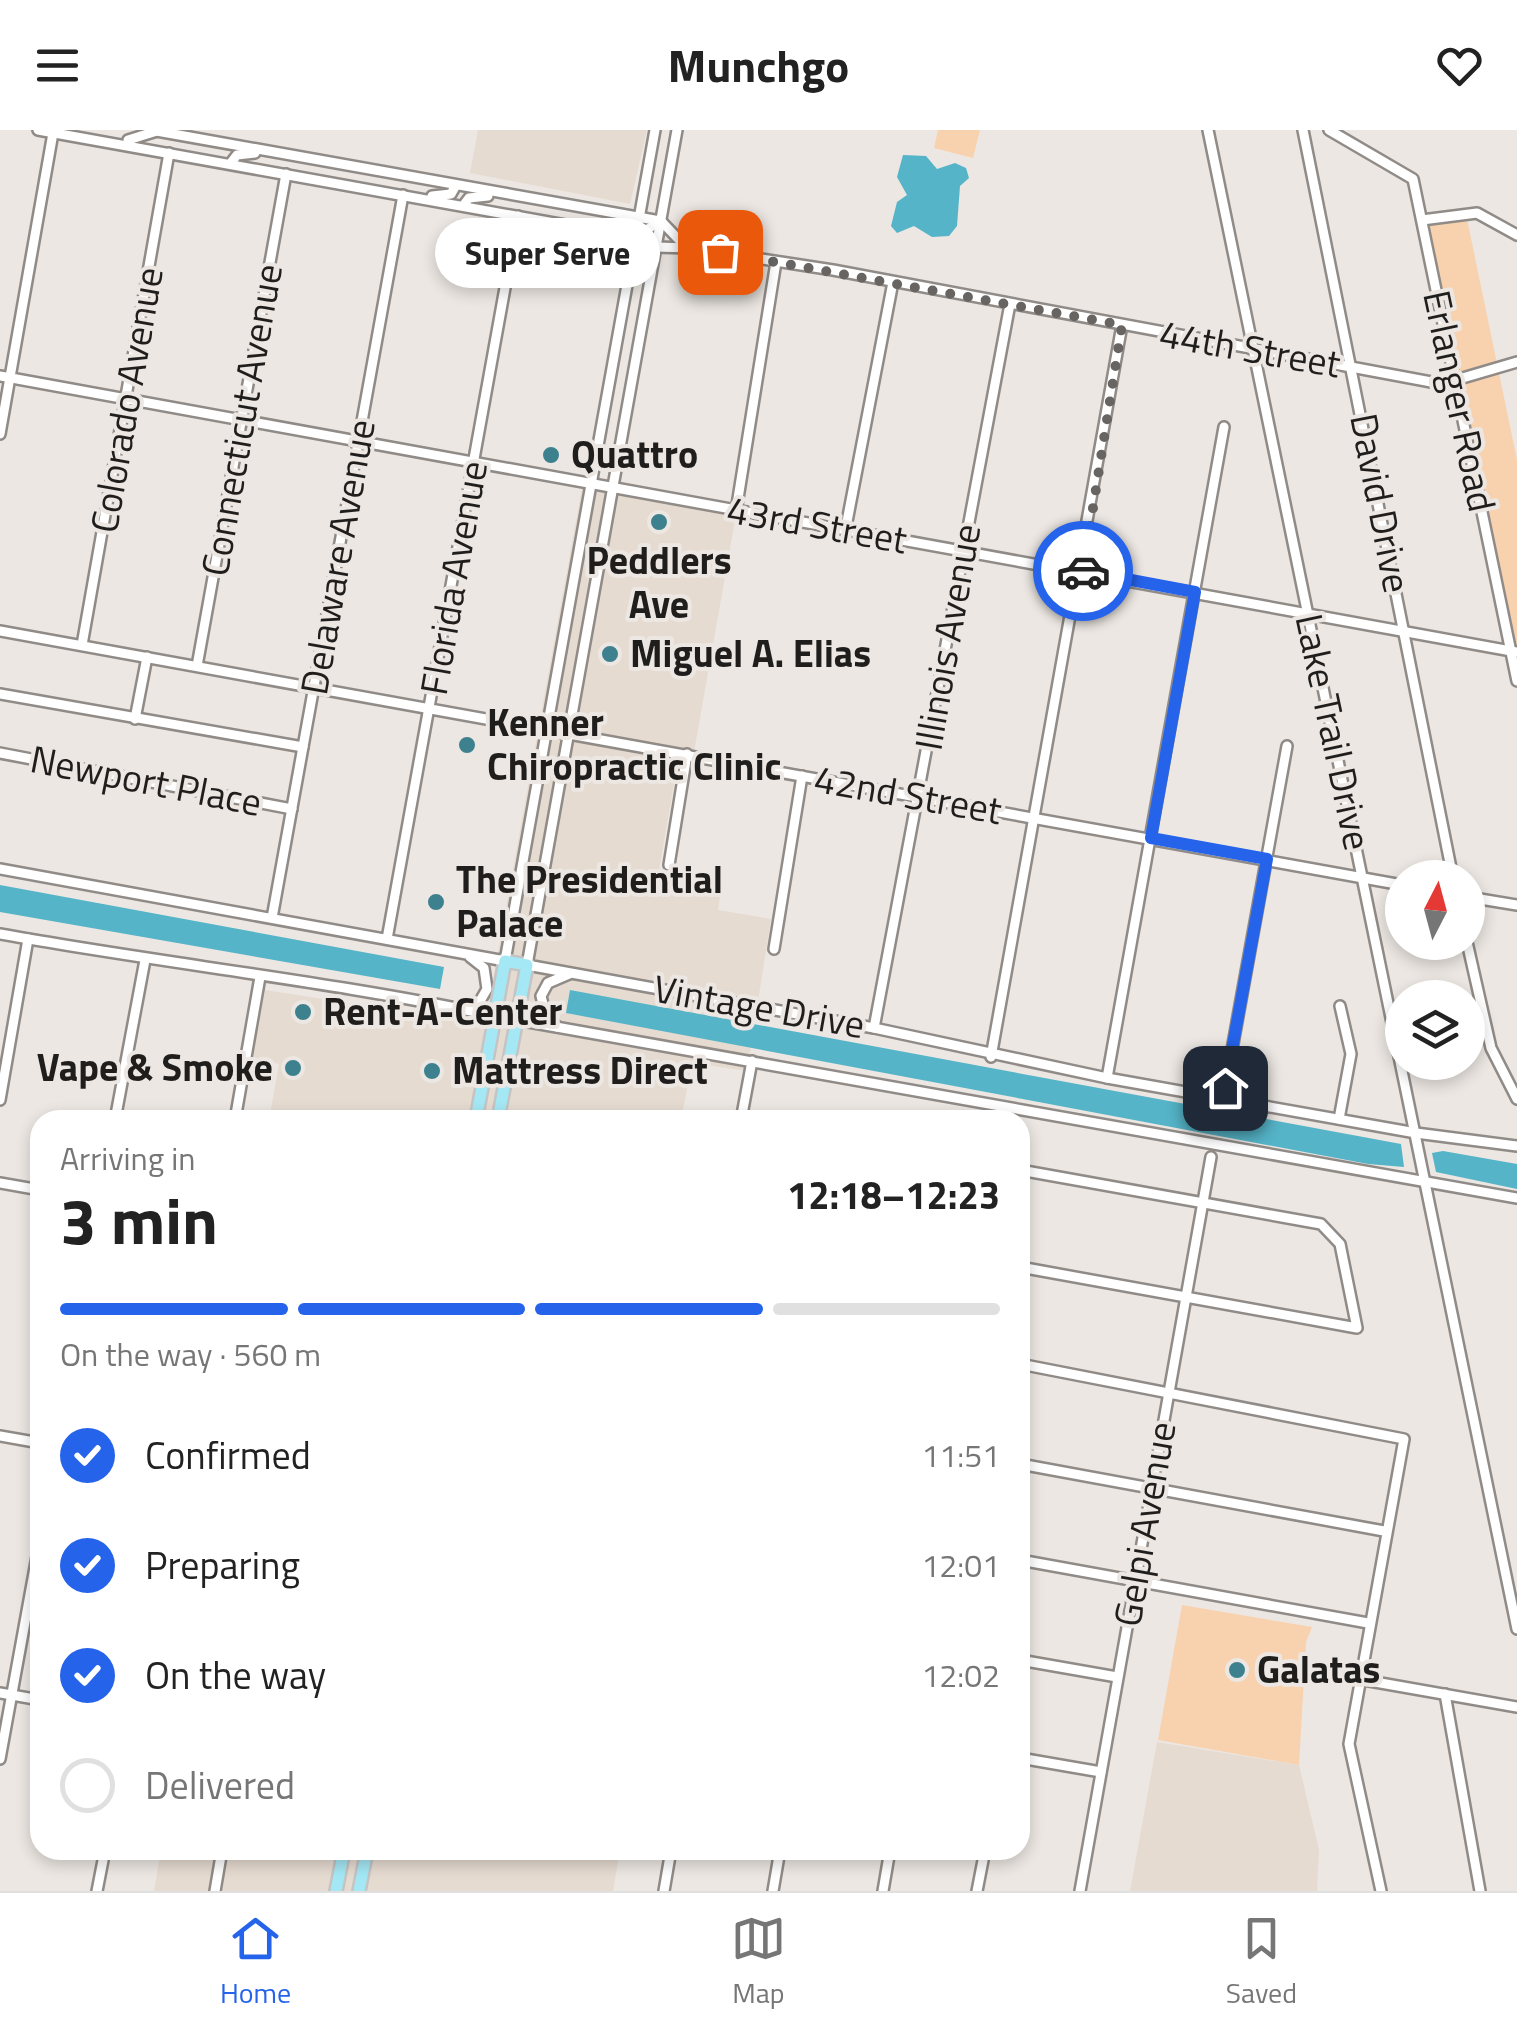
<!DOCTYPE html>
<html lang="en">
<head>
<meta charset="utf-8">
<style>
	body { margin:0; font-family:"Titillium Web",sans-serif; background:#f6f6f6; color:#222; height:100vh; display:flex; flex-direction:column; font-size:38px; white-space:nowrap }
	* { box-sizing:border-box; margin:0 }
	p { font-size:32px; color:#767676 }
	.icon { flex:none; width:55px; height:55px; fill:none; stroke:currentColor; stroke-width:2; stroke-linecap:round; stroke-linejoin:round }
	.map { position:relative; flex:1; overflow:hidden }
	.drawer { position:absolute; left:30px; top:980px; width:1000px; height:750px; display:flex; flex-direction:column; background:#fff; border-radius:30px; box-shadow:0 5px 15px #0003 }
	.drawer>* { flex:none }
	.needle { width:65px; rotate:6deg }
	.fabs { position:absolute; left:1385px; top:730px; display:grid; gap:20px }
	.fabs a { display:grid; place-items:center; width:100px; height:100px; border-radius:50%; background:#fff; box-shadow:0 5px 15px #0003; font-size:50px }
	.pin { position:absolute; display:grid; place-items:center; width:85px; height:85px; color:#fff; margin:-42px; border-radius:20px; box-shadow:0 5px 15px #0006 }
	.courier { position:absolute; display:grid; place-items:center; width:100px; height:100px; margin:-50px; border:8px solid #2563eb; border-radius:50%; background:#fff; color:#222; box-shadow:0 2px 12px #0007 }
	.bubble { position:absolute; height:70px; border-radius:35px; background:#fff; box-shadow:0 5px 15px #0003; font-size:32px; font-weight:700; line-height:70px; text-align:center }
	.summary em { font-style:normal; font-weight:700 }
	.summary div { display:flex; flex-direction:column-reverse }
	.summary { display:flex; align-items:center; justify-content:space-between; height:170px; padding:0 30px }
	h1 { font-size:65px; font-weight:700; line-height:75px }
	.bar { display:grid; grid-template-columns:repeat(4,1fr); gap:15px 10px; align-content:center; height:120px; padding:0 30px }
	.bar i { height:12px; border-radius:8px; background:#e0e0e0 }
	.bar .active { background:#2563eb }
	.bar p { grid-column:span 4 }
	ol { padding:0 30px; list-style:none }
	li { display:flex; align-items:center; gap:30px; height:110px }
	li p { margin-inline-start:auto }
	li .icon { padding:10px; border-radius:50%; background:#2563eb; color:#fff; stroke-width:4 }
	li:last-child { color:#767676 }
	li i { width:55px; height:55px; border:5px solid #e0e0e0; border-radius:50% }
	header { display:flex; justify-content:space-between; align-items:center; height:130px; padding:0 30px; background:#fff; font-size:45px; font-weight:700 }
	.menu { display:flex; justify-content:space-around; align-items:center; height:140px; border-top:2px solid #e0e0e0; background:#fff; font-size:28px; color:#767676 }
	.menu a { display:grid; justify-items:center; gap:5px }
	.menu .active { color:#2563eb }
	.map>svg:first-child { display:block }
</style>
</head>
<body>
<header><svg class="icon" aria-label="menu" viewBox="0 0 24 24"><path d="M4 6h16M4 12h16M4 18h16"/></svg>Munchgo<svg class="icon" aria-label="heart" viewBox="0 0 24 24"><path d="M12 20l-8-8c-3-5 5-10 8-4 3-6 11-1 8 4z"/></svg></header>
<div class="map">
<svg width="1517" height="1761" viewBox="0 0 1517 1761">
	<rect width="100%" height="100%" fill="#ece7e2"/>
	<g fill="#e6dbd1">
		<path d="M478,0h169l-17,74 -160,-31z"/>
		<path d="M582,358l154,27 -42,237 -14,-2 -21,120 63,12 -4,28 53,9 -24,152 -55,-8 -11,57h-412l10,-56 -27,-5 13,-69 220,34z"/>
		<path d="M1157,1612l142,23 20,85 -2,41h-187z"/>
		<path d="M161,1720h459l-7,41h-459z"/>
	</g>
	<g fill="#f8d2ae">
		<path d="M938,0h42l-7,28 -39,-10z"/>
		<path d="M1467,89l50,241v193l-88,-430z"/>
		<path d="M1182,1475l130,22 -6,15 -7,123 -141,-25z"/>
	</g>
	<g fill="#55b4c8">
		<path d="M903,25l23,1 11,13 18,-6 11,5 3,10 -9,8 -3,40 -8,10 -17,1 -18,-11 -17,7 -6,-7 6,-24 10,-7 -10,-18z"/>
		<path d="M0,755l444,82 -4,22 -440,-77z"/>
		<path d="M570,860l831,154 3,23 -36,-3 -802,-151z"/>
		<path d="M1443,1021l74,13v25l-81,-17 -4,-19z"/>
	</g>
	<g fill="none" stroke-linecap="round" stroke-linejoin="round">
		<defs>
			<g id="minor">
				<path d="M38,0l583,105 15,1 25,-15"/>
				<path d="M151,0l509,91"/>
				<path d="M677,0l-150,835 347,63 233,50 309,55 101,13"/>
				<path d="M1208,0l309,1499"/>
				<path d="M1303,0l150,748"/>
				<path d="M1329,0l84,49 104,502"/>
				<path d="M128,10l29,-9"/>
				<path d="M230,34l7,-9 18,-2"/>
				<path d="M432,66l19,-2 5,-9"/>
				<path d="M463,76l6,-8 19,-2"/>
				<path d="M1422,90l55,-7 40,22"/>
				<path d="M661,91l23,24"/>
				<path d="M655,117l36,1 142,22 609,114 75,-22"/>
				<path d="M0,246l1517,276"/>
				<path d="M0,304l53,-301"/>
				<path d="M736,381l40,-249"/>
				<path d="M845,402l48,-250"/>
				<path d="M0,501l1402,254"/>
				<path d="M82,515l87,-492"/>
				<path d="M197,536l89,-492"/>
				<path d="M0,564l303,53"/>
				<path d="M135,589l12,-62"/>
				<path d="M0,623l292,56"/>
				<path d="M669,735l18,-111"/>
				<path d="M0,739l505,92 150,-831"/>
				<path d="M1468,767l49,8"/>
				<path d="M272,788l131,-723"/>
				<path d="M0,804c165,30 331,47 495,82"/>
				<path d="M387,809l131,-723"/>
				<path d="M1467,812l24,106 26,51"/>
				<path d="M774,819l28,-173"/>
				<path d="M460,877l20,-6 7,-12 -3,-21 -14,-11"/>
				<path d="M517,890l1000,178"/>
				<path d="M557,897l-12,-15 -4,-16 7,-13 21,-9"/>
				<path d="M874,898l136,-724"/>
				<path d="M991,927l131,-732"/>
				<path d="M1107,948l117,-651"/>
				<path d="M1223,969l64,-353"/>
				<path d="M0,970l28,-161"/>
				<path d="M1339,989l12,-65 -11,-48"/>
				<path d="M115,990l30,-160"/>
				<path d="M235,990l25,-143"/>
				<path d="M741,990l11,-59"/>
				<path d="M1020,1040l301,54 19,20 17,84 -337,-61"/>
				<path d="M0,1053l40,7"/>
				<path d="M1020,1234l384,75 -55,305 32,147"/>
				<path d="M0,1306l40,7"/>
				<path d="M1020,1334l364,67"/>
				<path d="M1020,1430l348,63"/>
				<path d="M1020,1530l97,17"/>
				<path d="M1358,1549l159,28"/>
				<path d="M0,1563l40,7"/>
				<path d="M1445,1564l35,197"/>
				<path d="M1020,1628l81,14"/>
				<path d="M0,1629l40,-219"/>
				<path d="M97,1761l8,-41"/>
				<path d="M215,1761l7,-41"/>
				<path d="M664,1761l7,-41"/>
				<path d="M773,1761l7,-41"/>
				<path d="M883,1761l7,-41"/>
				<path d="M977,1761l8,-41"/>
				<path d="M1080,1761l131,-734"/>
			</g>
			<g id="major">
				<path d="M476,990l29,-159 22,4 -29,155"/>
				<path d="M336,1761l8,-41"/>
				<path d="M359,1761l8,-41"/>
			</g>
		</defs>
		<use href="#minor" stroke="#908b87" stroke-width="14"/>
		<use href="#major" stroke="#c5c4c4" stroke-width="16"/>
		<use href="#minor" stroke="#fff" stroke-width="9"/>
		<use href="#major" stroke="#a4e8f5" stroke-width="11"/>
	</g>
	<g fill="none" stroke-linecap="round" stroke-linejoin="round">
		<path stroke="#676462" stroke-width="10" stroke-dasharray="0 18" d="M720,122l402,73 -39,246"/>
		<path stroke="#2563eb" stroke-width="12" d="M1083,441l112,21 -44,246 116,21 -42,229"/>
	</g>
	<g fill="#3d818f" stroke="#ece7e2" stroke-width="4">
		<circle cx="551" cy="325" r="10"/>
		<circle cx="659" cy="392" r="10"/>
		<circle cx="610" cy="524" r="10"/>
		<circle cx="467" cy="615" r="10"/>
		<circle cx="436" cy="772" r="10"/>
		<circle cx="303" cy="882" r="10"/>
		<circle cx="293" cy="938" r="10"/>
		<circle cx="432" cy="941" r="10"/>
		<circle cx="1237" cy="1540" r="10"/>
	</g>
	<g text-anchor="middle" stroke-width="8" stroke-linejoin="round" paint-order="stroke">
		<g font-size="38" fill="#201e1d" stroke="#ece7e2">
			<text transform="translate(1250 219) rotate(10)" y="13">44th Street</text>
			<text transform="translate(127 270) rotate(-80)" y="13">Colorado Avenue</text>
			<text transform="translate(1459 271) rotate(78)" y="13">Erlanger Road</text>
			<text transform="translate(242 290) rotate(-80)" y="13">Connecticut Avenue</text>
			<text transform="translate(1380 373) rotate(79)" y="13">David Drive</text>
			<text transform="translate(817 395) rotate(10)" y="13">43rd Street</text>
			<text transform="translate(338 427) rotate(-80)" y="13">Delaware Avenue</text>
			<text transform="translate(454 448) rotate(-80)" y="13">Florida Avenue</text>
			<text transform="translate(948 507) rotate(-80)" y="13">Illinois Avenue</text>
			<text transform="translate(1333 602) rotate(78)" y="13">Lake Trail Drive</text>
			<text transform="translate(146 651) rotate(11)" y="13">Newport Place</text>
			<text transform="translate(908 665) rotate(10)" y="13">42nd Street</text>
			<text transform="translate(759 877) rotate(10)" y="13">Vintage Drive</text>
			<text transform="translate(1145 1394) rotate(-80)" y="13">Gelpi Avenue</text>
		</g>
		<g font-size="38" font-weight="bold" fill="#201e1d" stroke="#ece7e2" text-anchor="start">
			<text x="571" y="338">Quattro</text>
			<text x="659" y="444" text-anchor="middle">Peddlers<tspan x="659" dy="44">Ave</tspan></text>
			<text x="630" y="537">Miguel A. Elias</text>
			<text x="487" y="606">Kenner<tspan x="487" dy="44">Chiropractic Clinic</tspan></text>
			<text x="456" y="763">The Presidential<tspan x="456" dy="44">Palace</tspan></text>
			<text x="323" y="895">Rent-A-Center</text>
			<text x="273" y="951" text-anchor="end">Vape &amp; Smoke</text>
			<text x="452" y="954">Mattress Direct</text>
			<text x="1257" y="1553">Galatas</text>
		</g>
	</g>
</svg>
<div class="fabs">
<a><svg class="needle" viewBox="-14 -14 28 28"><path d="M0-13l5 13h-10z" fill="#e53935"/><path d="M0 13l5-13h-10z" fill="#767676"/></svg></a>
<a><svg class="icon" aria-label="layers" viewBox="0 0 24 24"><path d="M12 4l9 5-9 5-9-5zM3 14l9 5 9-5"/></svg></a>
</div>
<div class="pin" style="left:720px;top:122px;background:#ea580c"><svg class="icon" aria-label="bag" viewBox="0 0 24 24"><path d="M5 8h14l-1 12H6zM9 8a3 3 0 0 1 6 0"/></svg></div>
<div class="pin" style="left:1225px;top:958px;background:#1f2937"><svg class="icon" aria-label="home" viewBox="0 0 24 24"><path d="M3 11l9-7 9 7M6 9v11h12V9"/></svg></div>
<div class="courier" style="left:1083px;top:441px"><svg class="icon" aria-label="car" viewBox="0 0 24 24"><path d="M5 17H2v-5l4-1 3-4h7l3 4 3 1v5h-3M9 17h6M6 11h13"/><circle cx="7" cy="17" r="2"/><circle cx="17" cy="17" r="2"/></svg></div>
<div class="bubble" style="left:435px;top:88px;width:225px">Super Serve</div>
<section class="drawer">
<div class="summary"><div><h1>3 min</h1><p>Arriving in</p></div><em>12:18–12:23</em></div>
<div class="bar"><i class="active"></i><i class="active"></i><i class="active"></i><i></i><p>On the way · 560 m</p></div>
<ol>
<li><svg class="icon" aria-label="check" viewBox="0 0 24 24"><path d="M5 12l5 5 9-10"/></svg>Confirmed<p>11:51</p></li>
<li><svg class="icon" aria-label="check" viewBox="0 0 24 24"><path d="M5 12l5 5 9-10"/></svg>Preparing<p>12:01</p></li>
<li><svg class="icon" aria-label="check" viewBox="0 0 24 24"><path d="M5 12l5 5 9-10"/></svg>On the way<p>12:02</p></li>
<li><i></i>Delivered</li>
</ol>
</section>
</div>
<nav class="menu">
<a class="active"><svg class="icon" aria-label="home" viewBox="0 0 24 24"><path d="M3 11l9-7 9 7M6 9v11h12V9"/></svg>Home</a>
<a><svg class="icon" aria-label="map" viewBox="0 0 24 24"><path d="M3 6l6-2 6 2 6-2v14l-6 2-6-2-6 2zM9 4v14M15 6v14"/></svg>Map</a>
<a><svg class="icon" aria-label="saved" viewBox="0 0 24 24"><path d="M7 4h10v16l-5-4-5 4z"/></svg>Saved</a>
</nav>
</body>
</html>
